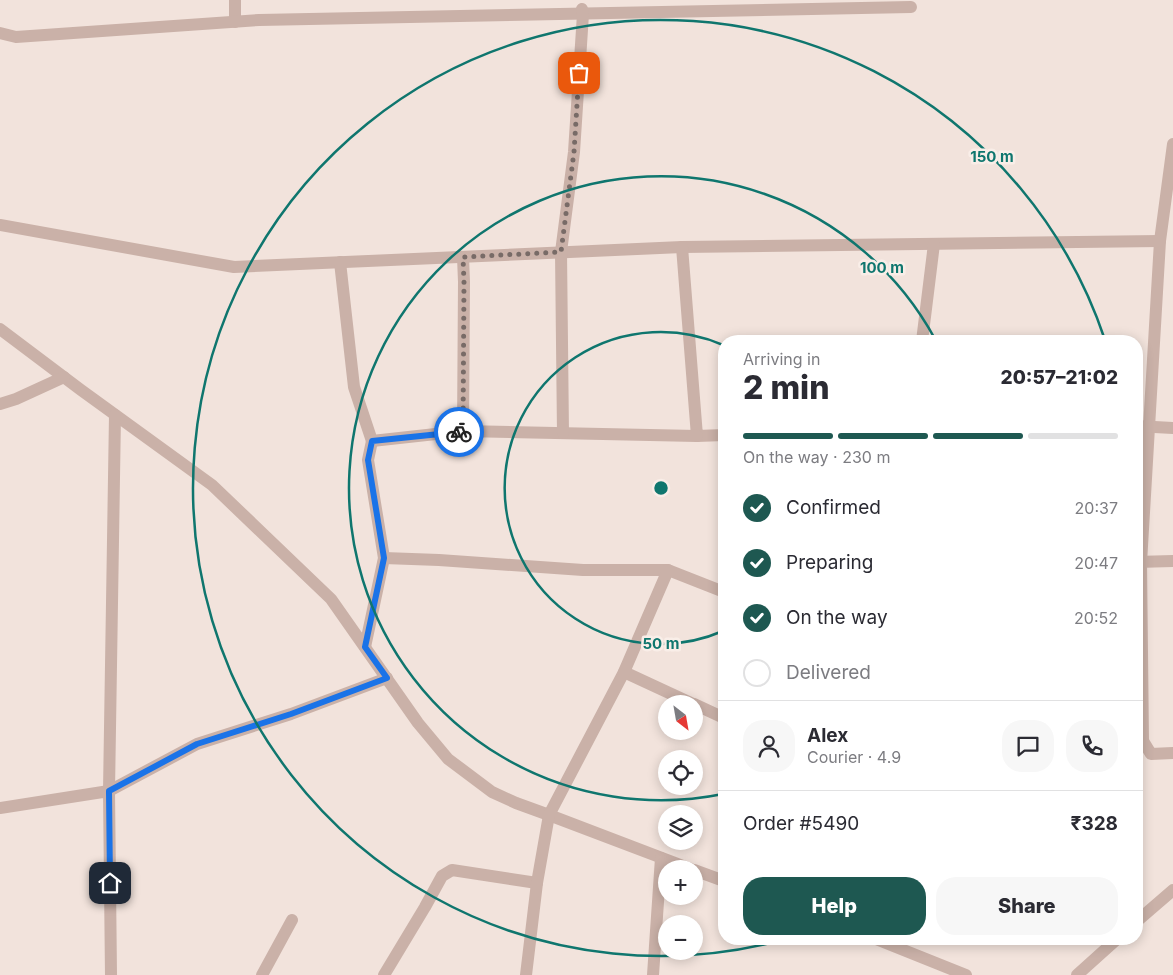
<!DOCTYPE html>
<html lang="en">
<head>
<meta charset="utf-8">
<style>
	body { margin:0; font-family:Inter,sans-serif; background:#f7f7f7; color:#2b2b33; height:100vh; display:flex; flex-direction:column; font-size:19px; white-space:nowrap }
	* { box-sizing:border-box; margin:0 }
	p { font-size:16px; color:#7c7c81 }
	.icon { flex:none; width:28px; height:28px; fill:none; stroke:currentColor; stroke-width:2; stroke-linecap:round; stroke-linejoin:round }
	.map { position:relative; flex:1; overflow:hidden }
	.panel { position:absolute; left:718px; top:335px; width:425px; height:610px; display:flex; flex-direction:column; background:#fff; border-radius:20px; box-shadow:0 2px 12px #0003 }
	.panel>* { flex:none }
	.needle { width:32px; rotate:149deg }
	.buttons { position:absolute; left:658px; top:695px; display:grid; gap:10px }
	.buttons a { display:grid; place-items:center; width:45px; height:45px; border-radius:50%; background:#fff; box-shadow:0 2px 12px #0003; font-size:25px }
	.pin { position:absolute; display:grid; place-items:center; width:42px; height:42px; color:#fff; margin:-21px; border-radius:10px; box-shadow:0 2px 8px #0006 }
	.courier { position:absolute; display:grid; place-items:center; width:50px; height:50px; margin:-25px; border:4px solid #1a73e8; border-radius:50%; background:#fff; color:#222; box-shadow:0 1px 6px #0007 }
	.headline em { font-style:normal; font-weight:800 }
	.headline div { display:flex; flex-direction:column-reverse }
	.headline { display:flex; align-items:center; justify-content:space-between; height:85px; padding:0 25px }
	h1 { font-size:32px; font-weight:800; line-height:38px }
	.bar { display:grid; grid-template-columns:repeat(4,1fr); gap:8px 5px; align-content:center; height:60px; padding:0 25px }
	.bar i { height:6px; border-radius:4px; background:#e1e1e2 }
	.bar .on { background:#1e5851 }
	.bar p { grid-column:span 4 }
	.line { display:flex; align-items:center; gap:12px; padding:0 25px; border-top:1px solid #e1e1e2 }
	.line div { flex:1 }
	.round { display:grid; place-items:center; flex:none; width:52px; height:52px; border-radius:20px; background:#f7f7f7 }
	ol { padding:0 25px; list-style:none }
	li { display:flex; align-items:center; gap:15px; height:55px }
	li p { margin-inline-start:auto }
	li .icon { padding:5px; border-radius:50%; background:#1e5851; color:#fff; stroke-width:4 }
	li:last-child { color:#7c7c81 }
	li i { width:28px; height:28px; border:2px solid #e1e1e2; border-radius:50% }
	.button { display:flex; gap:10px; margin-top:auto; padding:10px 25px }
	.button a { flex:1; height:58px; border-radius:20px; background:#1e5851; color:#fff; font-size:20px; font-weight:800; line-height:58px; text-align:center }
	.button a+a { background:#f7f7f7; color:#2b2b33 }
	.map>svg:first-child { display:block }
</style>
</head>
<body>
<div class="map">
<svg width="1173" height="975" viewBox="0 0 1173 975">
	<rect width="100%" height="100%" fill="#f2e3dc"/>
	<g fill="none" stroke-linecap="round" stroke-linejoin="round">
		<g stroke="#cab1a8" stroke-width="12">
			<path d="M235,22v-22"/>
			<path d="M0,33l16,4 243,-17 652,-13"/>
			<path d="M1173,144l-13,97 -19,322 2,178 8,13 22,-1"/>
			<path d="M0,225l234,42 448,-20 478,-6"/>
			<path d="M682,247l15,189 27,-1"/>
			<path d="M463,257l1,25 -1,149"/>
			<path d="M340,262l14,125 18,54 91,-10 234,5"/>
			<path d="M0,329l81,61 131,95 119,114 87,124 30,36 44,33 24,11 33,12 142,54"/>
			<path d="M922,341l12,-97"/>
			<path d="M0,404l16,-5 48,-22"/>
			<path d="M115,415l-6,376 88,-47 94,-30 96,-36"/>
			<path d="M1136,426l37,2"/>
			<path d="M563,433l-2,-181 13,-100 9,-138 -1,-5"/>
			<path d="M384,558l55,2 144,10h85"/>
			<path d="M1136,562l37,-1"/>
			<path d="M365,647l19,-89 -16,-98 4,-19"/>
			<path d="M624,672l69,32"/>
			<path d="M694,704l30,14"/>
			<path d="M0,808l109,-17 2,184"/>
			<path d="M694,870l30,11"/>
			<path d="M1136,922l37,-32"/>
			<path d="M876,939l90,36"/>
			<path d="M262,975l30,-55"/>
			<path d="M384,975l41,-68 17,-31 10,-6 85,13"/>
			<path d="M526,975l11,-92 12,-68 75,-143 44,-102 56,22"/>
			<path d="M653,975l8,-117"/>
			<path d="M1077,975l40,-36"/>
		</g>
	</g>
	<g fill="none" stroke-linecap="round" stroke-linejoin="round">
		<path stroke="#786b67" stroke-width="5" stroke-dasharray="0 9" d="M459,432l4,-1 1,-149 -1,-25 98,-5 13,-100 5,-79"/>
		<path stroke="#1a73e8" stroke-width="6" d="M110,883l-1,-92 88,-47 94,-30 96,-36 -22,-31 19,-89 -16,-98 4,-19 87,-9"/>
	</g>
	<g fill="none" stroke="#0f766e" stroke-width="2.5">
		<path d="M723 631A156 156 0 1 1 723 345"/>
		<path d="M723 794A312 312 0 1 1 935 339"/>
		<path d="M786 939A468 468 0 1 1 1105 340"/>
	</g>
	<circle cx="661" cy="488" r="8" fill="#0f766e" stroke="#f9eee8" stroke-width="2.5"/>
	<g font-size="15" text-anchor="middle" font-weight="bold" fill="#0f766e" stroke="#f9eee8" stroke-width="5" stroke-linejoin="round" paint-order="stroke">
		<text x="992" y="162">150 m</text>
		<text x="882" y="273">100 m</text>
		<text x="661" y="649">50 m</text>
	</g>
</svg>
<div class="buttons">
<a><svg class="needle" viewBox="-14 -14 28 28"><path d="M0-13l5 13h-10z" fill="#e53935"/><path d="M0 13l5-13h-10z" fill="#7c7c81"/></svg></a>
<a><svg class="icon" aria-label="locate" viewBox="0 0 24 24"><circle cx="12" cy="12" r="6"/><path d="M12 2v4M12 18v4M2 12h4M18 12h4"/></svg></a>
<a><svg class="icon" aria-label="layers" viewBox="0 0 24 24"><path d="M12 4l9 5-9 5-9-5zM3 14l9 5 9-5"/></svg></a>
<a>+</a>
<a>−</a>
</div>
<div class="pin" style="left:579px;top:73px;background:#ea580c"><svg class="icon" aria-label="bag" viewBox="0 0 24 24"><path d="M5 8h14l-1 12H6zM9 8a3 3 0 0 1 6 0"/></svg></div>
<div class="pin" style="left:110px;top:883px;background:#1f2937"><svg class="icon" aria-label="home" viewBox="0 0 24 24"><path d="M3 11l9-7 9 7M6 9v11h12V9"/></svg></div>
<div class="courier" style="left:459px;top:432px"><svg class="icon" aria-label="bike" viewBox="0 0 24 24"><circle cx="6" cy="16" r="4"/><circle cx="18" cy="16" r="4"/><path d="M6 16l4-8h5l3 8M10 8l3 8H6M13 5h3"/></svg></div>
<section class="panel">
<div class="headline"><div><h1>2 min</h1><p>Arriving in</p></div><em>20:57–21:02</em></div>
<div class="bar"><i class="on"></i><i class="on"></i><i class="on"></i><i></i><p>On the way · 230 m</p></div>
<ol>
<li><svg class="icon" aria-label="check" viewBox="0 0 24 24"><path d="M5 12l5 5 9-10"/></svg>Confirmed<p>20:37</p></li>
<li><svg class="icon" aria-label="check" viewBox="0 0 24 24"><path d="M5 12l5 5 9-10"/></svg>Preparing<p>20:47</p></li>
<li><svg class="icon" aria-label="check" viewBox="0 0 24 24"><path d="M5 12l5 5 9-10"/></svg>On the way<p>20:52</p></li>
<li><i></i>Delivered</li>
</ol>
<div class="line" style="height:90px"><a class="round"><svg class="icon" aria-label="person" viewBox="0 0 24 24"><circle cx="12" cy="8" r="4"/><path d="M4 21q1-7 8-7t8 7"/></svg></a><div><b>Alex</b><p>Courier · 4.9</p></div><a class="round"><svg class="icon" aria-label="chat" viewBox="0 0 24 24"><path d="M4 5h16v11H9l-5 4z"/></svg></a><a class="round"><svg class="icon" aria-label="phone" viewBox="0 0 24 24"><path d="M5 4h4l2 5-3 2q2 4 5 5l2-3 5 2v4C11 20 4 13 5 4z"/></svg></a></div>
<div class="line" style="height:65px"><div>Order #5490</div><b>₹328</b></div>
<div class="button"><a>Help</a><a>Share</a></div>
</section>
</div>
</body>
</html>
